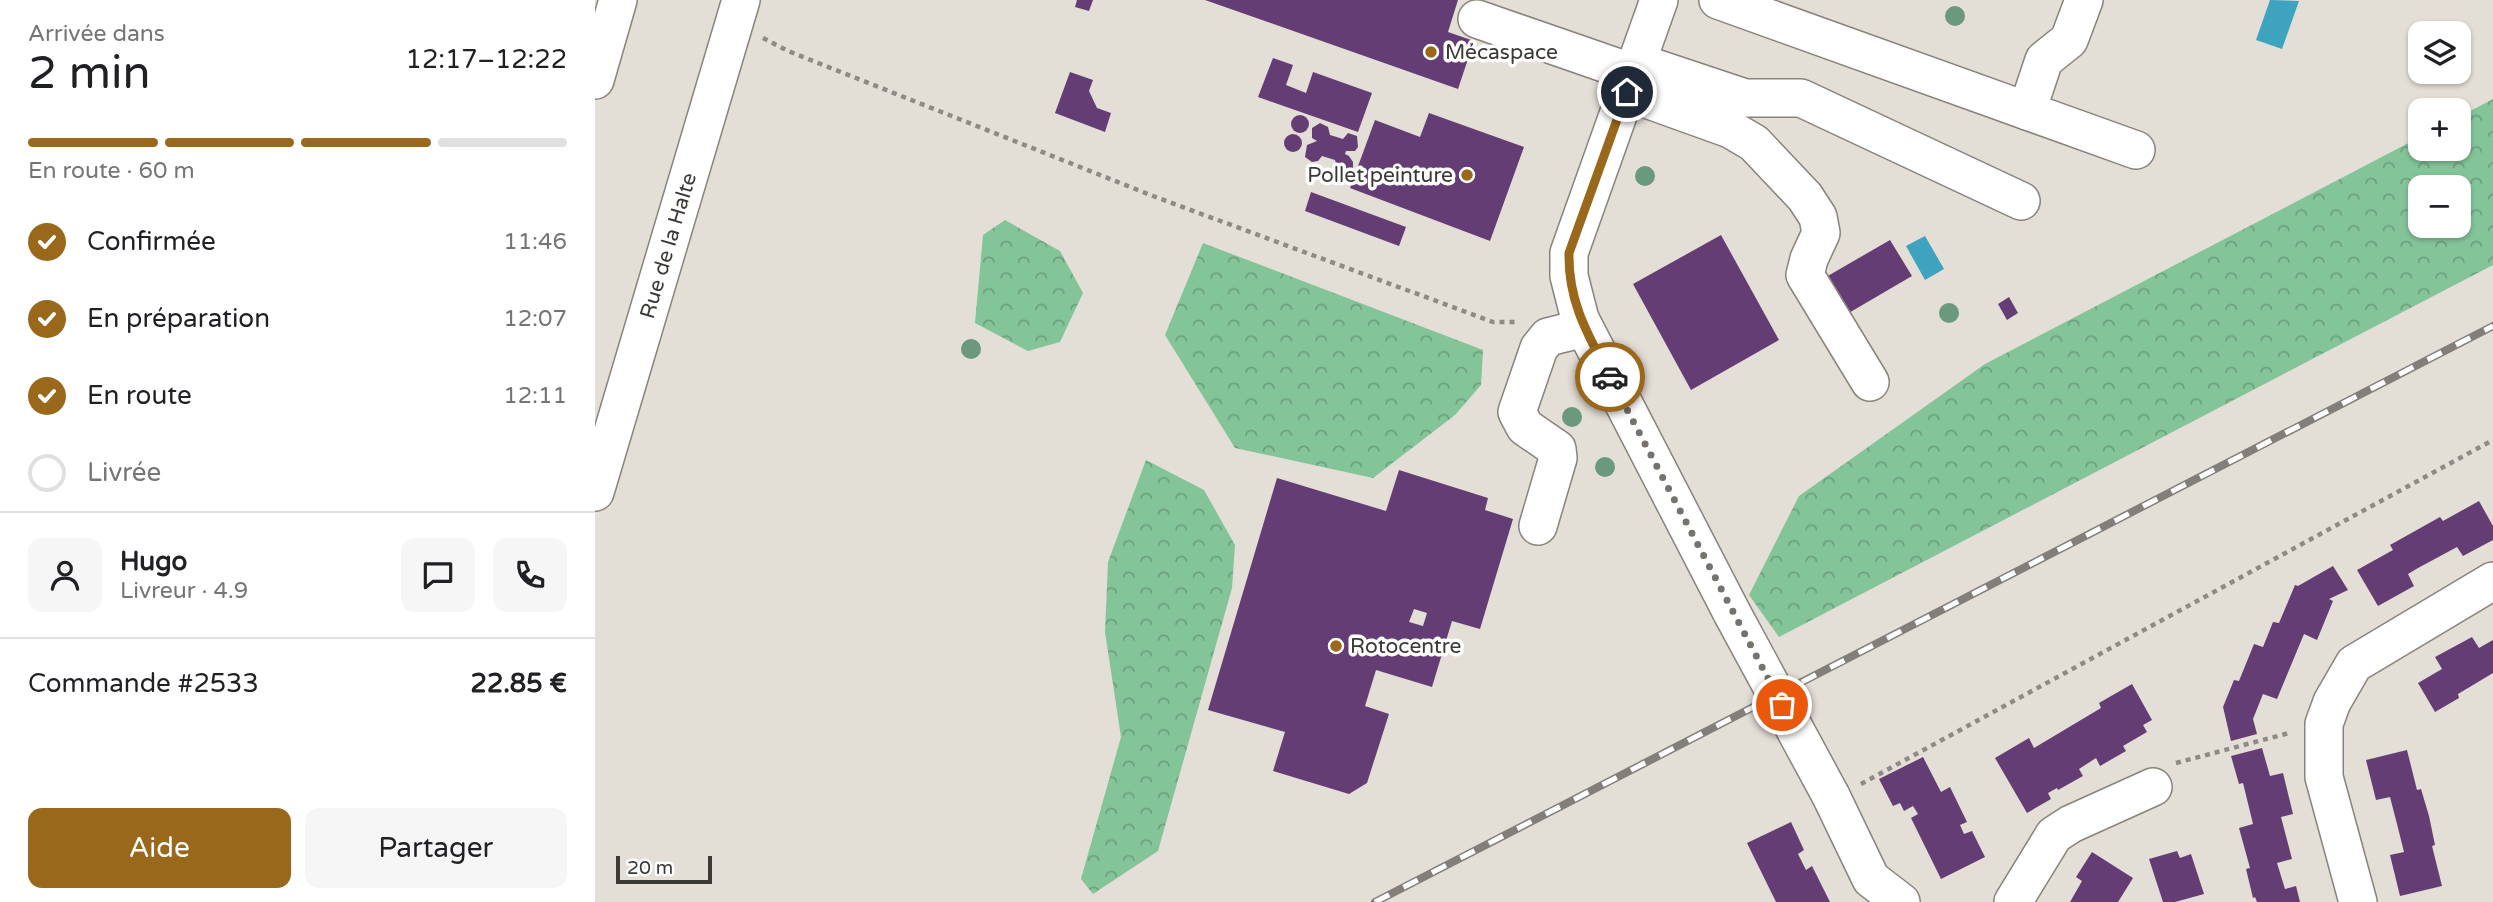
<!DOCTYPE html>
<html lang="fr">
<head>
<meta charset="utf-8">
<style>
	body { margin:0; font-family:"Varela Round",sans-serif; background:#f6f6f6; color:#202124; height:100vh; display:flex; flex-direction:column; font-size:26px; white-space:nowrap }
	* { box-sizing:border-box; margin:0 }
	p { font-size:23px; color:#757577 }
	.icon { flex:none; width:38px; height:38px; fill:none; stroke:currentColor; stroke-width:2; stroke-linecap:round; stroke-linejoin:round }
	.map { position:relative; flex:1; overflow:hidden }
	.side { display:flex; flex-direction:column; background:#fff; width:595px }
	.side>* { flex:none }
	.tools { position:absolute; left:1813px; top:21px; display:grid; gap:14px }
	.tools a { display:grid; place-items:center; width:63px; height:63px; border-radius:14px; background:#fff; box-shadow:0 2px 5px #0004; font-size:35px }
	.scale { position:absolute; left:21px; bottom:18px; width:96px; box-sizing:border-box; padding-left:7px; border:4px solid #3b3936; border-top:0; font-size:19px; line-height:24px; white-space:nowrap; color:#3b3936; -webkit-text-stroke:5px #fff; paint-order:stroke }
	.pin { position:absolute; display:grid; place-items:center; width:60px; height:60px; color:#fff; margin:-30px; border:4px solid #fff; border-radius:50%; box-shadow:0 2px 7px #0007 }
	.courier { position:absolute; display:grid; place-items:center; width:70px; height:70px; margin:-35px; border:5px solid #99681b; border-radius:50%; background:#fff; color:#222; box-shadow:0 2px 9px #0007 }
	.overview em { font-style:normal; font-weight:600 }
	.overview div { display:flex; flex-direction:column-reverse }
	.overview { display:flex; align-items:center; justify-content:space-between; height:119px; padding:0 28px }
	h1 { font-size:46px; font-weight:600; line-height:52px }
	.bar { display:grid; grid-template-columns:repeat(4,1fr); gap:10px 7px; align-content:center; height:84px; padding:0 28px }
	.bar i { height:9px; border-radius:5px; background:#e0e0e0 }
	.bar .current { background:#99681b }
	.bar p { grid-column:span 4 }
	.line { display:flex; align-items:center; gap:18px; padding:0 28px; border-top:2px solid #e0e0e0 }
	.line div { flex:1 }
	.round { display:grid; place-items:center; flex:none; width:74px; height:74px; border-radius:14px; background:#f6f6f6 }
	ol { padding:0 28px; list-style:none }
	li { display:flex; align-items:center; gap:21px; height:77px }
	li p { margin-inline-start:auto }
	li .icon { padding:7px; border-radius:50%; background:#99681b; color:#fff; stroke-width:4 }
	li:last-child { color:#757577 }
	li i { width:38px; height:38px; border:4px solid #e0e0e0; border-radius:50% }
	.cta { display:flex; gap:14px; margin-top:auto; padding:14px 28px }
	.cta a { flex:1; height:80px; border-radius:14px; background:#99681b; color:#fff; font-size:28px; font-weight:600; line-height:80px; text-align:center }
	.cta a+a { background:#f6f6f6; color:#202124 }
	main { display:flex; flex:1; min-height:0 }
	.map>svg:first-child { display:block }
</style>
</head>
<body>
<main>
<section class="side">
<div class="overview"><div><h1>2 min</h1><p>Arrivée dans</p></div><em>12:17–12:22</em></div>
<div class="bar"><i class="current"></i><i class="current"></i><i class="current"></i><i></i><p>En route · 60 m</p></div>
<ol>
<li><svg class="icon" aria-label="check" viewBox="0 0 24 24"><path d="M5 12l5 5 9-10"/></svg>Confirmée<p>11:46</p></li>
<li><svg class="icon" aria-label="check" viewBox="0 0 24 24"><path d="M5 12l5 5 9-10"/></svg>En préparation<p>12:07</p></li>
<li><svg class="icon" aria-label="check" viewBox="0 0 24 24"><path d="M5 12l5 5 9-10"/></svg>En route<p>12:11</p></li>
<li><i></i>Livrée</li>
</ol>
<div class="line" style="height:126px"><a class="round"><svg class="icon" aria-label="person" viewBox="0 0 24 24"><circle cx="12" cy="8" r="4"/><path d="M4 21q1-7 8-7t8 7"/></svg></a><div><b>Hugo</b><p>Livreur · 4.9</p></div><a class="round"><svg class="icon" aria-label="chat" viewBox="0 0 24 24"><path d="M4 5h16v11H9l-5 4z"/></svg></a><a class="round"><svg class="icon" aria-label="phone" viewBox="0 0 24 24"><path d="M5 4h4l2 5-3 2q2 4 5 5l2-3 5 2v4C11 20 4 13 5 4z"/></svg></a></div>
<div class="line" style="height:91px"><div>Commande #2533</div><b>22.85 €</b></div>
<div class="cta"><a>Aide</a><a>Partager</a></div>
</section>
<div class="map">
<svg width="1898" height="902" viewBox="0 0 1898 902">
	<defs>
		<pattern id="forest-crowns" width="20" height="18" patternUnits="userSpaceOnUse" patternTransform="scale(1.75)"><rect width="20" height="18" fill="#84c499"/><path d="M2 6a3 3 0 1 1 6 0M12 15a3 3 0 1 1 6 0" fill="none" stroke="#6da07e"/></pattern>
	</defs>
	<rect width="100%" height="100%" fill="#e3ded6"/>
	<g fill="url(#forest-crowns)" fill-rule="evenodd">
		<path d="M1898,99v166l-714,372 -30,-42 50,-99 186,-132 435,-227v12h39v-32zM1864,187v39h-39v-39z"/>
		<path d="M410,220l55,31 23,42 -23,49 -32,9 -53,-28 8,-88z"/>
		<path d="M608,243l280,107 -2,35 -26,30 -82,63 -138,-30 -70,-113z"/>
		<path d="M551,460l58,30 31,55 -3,43 -74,263 -65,43 -12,-15 40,-142 -16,-105 3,-70z"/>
	</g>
	<g fill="#3da3be">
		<path d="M1675,0l29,1 -17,48 -26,-9z"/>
		<path d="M1330,236l19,33 -19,11 -19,-34z"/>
	</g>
	<g fill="#653d75" fill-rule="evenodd">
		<path d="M482,0h16l-4,11 -14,-4z"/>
		<path d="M610,0h253l-10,32 26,9 -16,48z"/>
		<path d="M678,58l20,7 -7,20 20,8 7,-21 59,21 -14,39 -100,-35z"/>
		<path d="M475,72l23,8 -4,11 8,17 14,5 -6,19 -50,-19z"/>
		<path d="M834,113l95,34 -34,94 -140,-53 25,-68 45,17z"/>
		<circle cx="705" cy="124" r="9"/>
		<path d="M725,123l8,4 2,8 13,4 5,-6 9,3 1,11 -3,4h-9l-1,3 4,2 4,6v6l-4,4 -10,1 -4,-13 -13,-4 -4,5 -6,1 -7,-5 2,-12 10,-4 -5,-3v-10z"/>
		<circle cx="698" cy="143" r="9"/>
		<path d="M716,192l95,35 -7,19 -94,-35z"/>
		<path d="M1126,235l58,105 -88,50 -58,-106z"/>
		<path d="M1295,240l22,36 -65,38 -21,-37z"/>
		<path d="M1414,297l9,16 -11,7 -9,-16z"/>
		<path d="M804,470l89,28 -3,12 28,9 -33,110 -28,-8 -20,66 -56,-17 -11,36 24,8 -22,69 -18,11 -76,-23 12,-39 -77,-22 69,-232 109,33zM819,609l13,4 -4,13 -14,-4z"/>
		<path d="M1884,501l14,25v14l-30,16 -6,-9 -39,21 -10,6 6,12 -36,20 -21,-36 36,-20 -3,-5 50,-28 3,4z"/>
		<path d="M1738,566l15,24 -19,9 4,2 -16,39 -13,-6 -27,65 -14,-5 -10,25 4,15 -26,7 -8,-34 11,-27 5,1 15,-37 9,3 10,-25 6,1 16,-38 3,1z"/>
		<path d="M1877,637l7,11 14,-8v33l-35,21 1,4 -24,14 -17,-29 24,-14 -7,-12z"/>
		<path d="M1537,684l20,36 -9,5 4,7 -24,14 3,5 -26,15 -4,-8 -17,11 4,7 -25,14 -1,-2 -9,5 3,6 -24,14 -32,-55 34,-20 5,10 67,-40 -2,-5z"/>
		<path d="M1667,748l8,28 13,-3 10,41 -12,3 11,42 -15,4 8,26 11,-3 4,16h-43l-2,-5 -2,1 -7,-29 4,-1 -11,-40 14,-4 -10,-41 -4,1 -8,-28z"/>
		<path d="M1812,750l10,40 4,-1 8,27 6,29 -3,1 10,40 -42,10 -10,-41 14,-3 -7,-28 -7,-27 -14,3 -10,-40z"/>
		<path d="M1328,757l18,35 9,-5 17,35 -7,3 4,9 8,-3 13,26 -44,22 -30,-61 7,-4 -5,-8 -9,5 -4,-8 -7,3 -14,-27z"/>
		<path d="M1196,822l13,28 -6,4 8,16 6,-4 18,36h-54l-29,-59z"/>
		<path d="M1582,851l3,7 11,-4 13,40 -29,8h-12l-14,-43z"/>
		<path d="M1497,852l41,26 -15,24h-48l12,-21 -6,-4z"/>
	</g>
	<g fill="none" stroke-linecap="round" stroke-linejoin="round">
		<defs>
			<g id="minor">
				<path d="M1064,0l-90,253v23l11,43 152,294"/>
				<path d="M1123,0l418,150"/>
				<path d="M882,19l156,54"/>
				<path d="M1042,62l108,36h56l220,103"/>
				<path d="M0,80l23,-80"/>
				<path d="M1032,92l103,37 24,14 51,54 13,20 3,16 -12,26 -4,16 65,107"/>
				<path d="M1432,111l17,-51 25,-20 15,-40"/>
				<path id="s1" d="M0,492l146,-492"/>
				<path d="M943,526l20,-68 -1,-9 -32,-22 -8,-15 22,-64 9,-11 36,-9"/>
				<path d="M1236,796l40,83 30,23"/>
				<path d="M1418,902l41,-67 17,-11 82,-37"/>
				<path d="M1763,902l-34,-125v-53l8,-22 22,-38 139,-83"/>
			</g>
		</defs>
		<use href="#minor" stroke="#88837c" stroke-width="40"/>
		<g stroke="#8e8a85" stroke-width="4.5" stroke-dasharray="5 5" stroke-linecap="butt">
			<path d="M168,38l25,13 365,145 340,126h23"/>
			<path d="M1581,763l113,-30"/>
			<path d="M1266,784l632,-344"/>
		</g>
		<use href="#minor" stroke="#fff" stroke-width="37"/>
		<defs>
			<path id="rail" d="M780,902l1118,-576"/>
		</defs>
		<use href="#rail" stroke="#827f7a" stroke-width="8"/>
		<use href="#rail" stroke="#fff" stroke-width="5" stroke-dasharray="16" stroke-linecap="butt"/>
		<defs>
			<path id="minor-bridge" d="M1137,613l99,183"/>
		</defs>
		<use href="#minor-bridge" stroke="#88837c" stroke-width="40" stroke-linecap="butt"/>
		<use href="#minor-bridge" stroke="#fff" stroke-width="37"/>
	</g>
	<g fill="#6a997d">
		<circle cx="1360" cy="16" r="10"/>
		<circle cx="1050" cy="176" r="10"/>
		<circle cx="1354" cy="313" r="10"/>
		<circle cx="376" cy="349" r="10"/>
		<circle cx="977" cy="417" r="10"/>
		<circle cx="1010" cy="467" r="10"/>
	</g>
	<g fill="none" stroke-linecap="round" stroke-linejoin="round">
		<path stroke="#76736e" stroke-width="7" stroke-dasharray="0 12.6" d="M1015,377l172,328"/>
		<path stroke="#99681b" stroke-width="9" d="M1015,377c-22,-42 -42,-75 -41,-124l58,-161"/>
	</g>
	<g fill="#99681b" stroke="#fff" stroke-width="2.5">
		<circle cx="836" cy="52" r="7"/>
		<circle cx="872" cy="175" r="7"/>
		<circle cx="741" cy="646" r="7"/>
	</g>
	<g text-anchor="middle" stroke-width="7" stroke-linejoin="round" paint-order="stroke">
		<g font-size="21" fill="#3b3936" stroke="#fff" text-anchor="start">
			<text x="850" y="59">Mécaspace</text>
			<text x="858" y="182" text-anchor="end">Pollet peinture</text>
			<text x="755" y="653">Rotocentre</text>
		</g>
		<g font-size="21" fill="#3b3936" stroke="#fff">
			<text dy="7" stroke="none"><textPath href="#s1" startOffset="257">Rue de la Halte</textPath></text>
		</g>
	</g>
</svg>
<div class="tools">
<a><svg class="icon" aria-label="layers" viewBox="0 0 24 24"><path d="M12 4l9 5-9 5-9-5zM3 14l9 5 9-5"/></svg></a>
<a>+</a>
<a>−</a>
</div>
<div class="scale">20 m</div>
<div class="pin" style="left:1187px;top:705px;background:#ea580c"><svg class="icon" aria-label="bag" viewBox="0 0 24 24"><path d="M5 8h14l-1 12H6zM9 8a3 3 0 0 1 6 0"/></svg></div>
<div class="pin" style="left:1032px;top:92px;background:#1f2937"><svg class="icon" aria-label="home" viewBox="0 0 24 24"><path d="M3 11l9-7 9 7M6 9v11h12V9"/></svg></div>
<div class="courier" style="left:1015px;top:377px"><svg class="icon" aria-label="car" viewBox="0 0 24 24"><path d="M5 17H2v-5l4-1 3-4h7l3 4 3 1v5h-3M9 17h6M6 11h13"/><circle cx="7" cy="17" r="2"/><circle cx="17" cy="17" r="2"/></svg></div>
</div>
</main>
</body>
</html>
